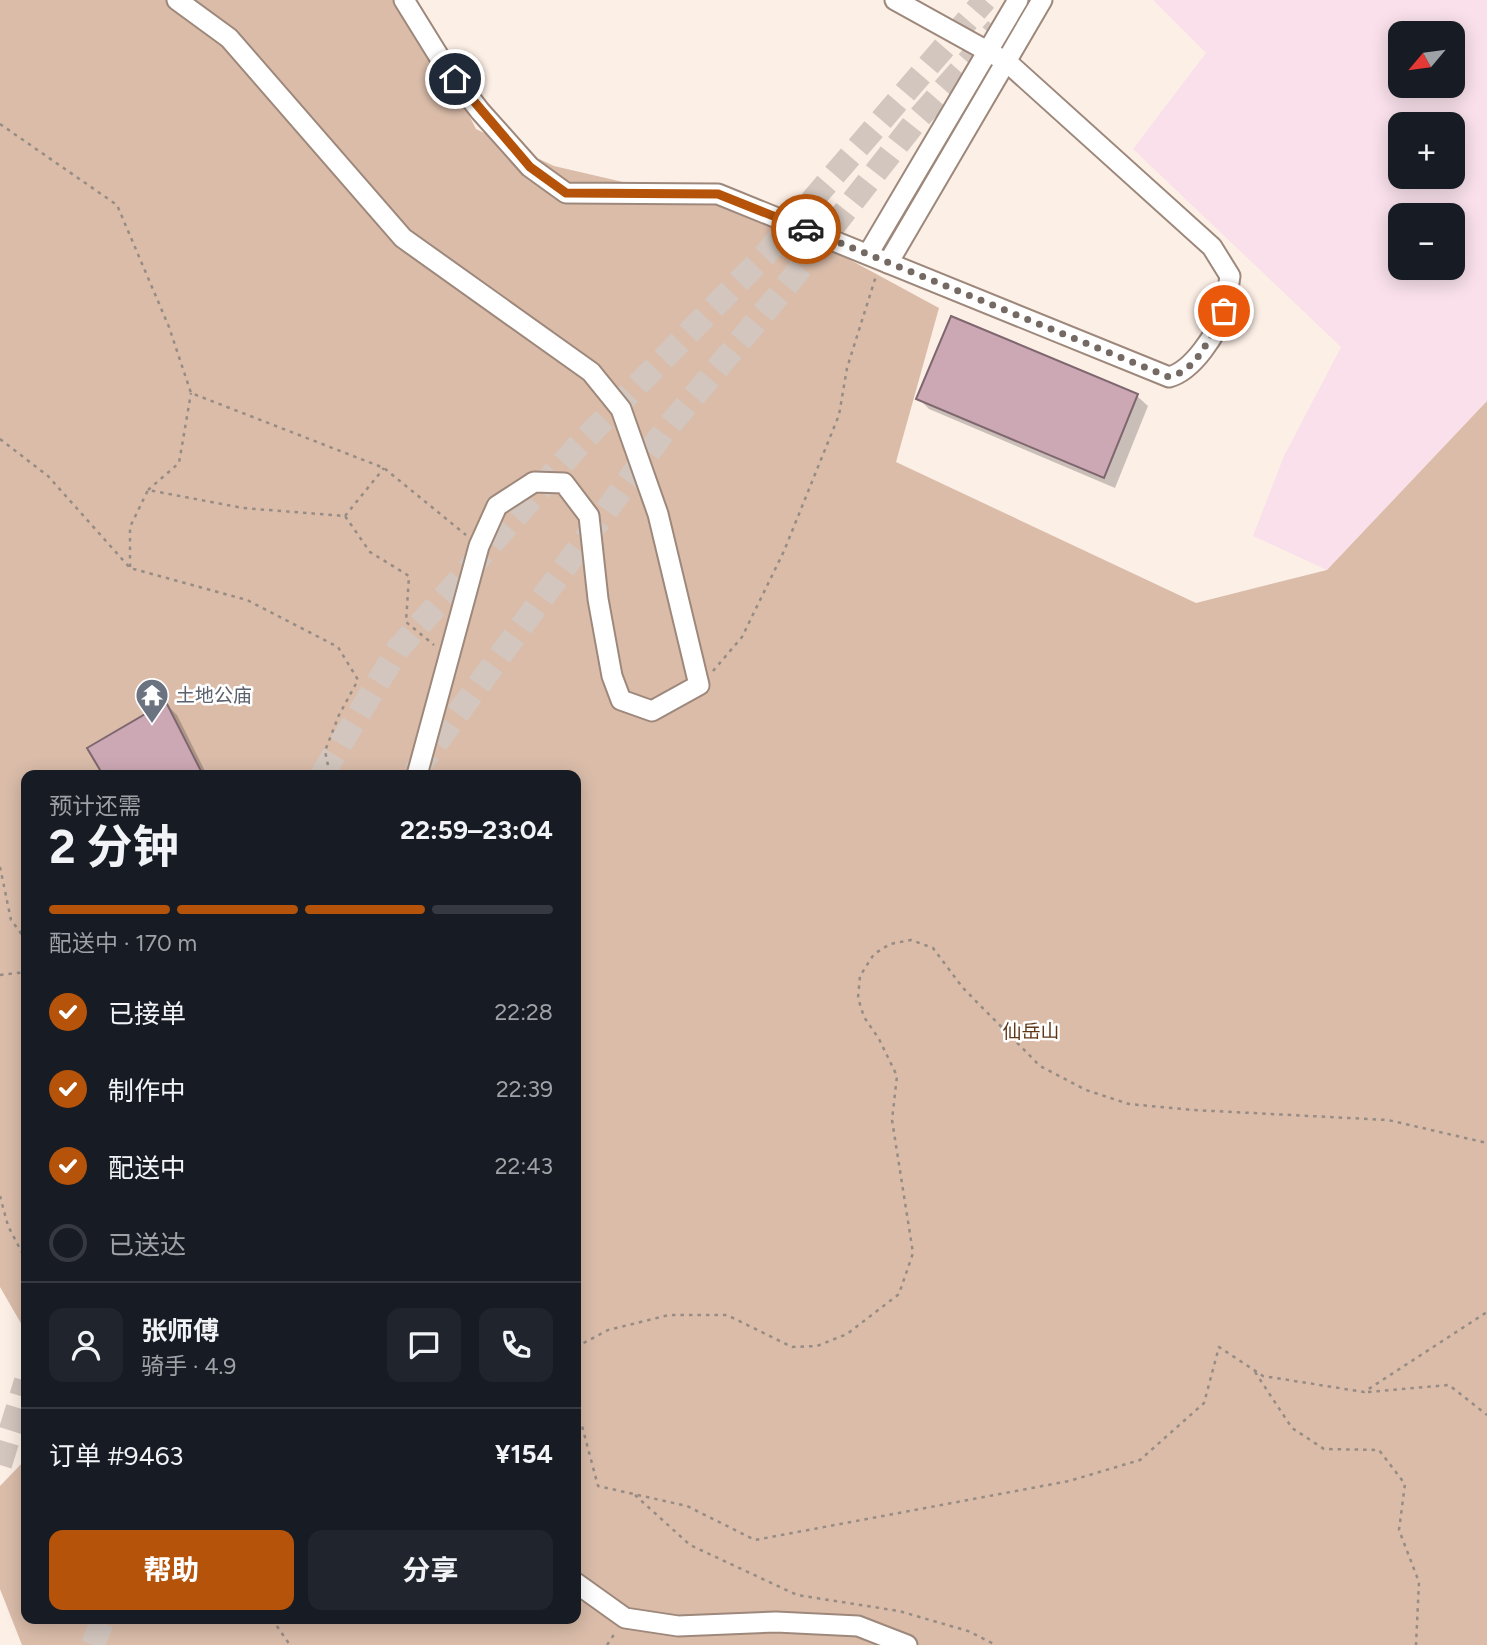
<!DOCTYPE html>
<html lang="zh">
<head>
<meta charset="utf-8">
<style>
	body { margin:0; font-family:Figtree,"Noto Sans SC",sans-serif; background:#20242c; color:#f1f3f6; height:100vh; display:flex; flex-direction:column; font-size:26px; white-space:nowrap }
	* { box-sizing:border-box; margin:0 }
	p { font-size:23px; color:#9ea1a6 }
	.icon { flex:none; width:38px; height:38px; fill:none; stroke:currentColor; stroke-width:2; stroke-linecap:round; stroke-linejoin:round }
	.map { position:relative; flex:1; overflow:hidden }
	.details { position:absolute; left:21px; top:770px; width:560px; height:854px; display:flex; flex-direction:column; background:#171b24; border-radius:14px; box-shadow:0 4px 18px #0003 }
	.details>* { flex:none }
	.needle { width:46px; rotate:241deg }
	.tools { position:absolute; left:1388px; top:21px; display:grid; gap:14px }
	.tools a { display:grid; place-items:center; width:77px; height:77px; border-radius:14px; background:#171b24; box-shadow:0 4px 18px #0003; font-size:35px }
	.pin { position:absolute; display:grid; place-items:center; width:60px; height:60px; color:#fff; margin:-30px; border:4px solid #fff; border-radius:50%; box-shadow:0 2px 7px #0007 }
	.courier { position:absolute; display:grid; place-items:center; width:70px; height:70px; margin:-35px; border:5px solid #b45309; border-radius:50%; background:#fff; color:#222; box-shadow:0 2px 9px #0007 }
	.headline em { font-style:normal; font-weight:700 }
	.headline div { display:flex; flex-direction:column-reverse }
	.headline { display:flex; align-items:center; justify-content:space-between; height:119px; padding:0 28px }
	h1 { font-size:46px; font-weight:700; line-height:52px }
	.bar { display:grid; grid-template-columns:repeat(4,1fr); gap:10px 7px; align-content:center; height:84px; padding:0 28px }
	.bar i { height:9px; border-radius:5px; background:#363941 }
	.bar .active { background:#b45309 }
	.bar p { grid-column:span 4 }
	.line { display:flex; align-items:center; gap:18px; padding:0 28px; border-top:2px solid #363941 }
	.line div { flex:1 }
	.round { display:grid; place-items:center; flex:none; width:74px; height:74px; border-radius:14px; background:#20242c }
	ol { padding:0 28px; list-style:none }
	li { display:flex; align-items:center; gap:21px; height:77px }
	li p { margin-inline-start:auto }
	li .icon { padding:7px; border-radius:50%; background:#b45309; color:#fff; stroke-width:4 }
	li:last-child { color:#9ea1a6 }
	li i { width:38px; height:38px; border:4px solid #363941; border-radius:50% }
	.action { display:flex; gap:14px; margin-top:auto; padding:14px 28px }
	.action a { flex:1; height:80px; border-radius:14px; background:#b45309; color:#fff; font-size:28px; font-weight:700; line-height:80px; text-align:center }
	.action a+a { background:#20242c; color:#f1f3f6 }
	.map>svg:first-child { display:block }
</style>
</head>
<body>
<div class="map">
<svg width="1487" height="1645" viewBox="0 0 1487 1645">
	<rect width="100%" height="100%" fill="#fcefe6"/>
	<path fill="#f9e0eb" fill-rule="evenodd" d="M1153,0h334v401l-160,169 -74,-34 31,-80 57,-109 -208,-198 73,-96zM1400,33h52v53h-52zM1400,124h52v53h-52zM1400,215h52v53h-52z"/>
	<path fill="#dabca9" d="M0,0h411l65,129 78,37 215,50 170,92 -43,154 300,141 131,-33 160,-169v1244h-1465l-22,-56v-103l26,-27v160h550v-844h-550v557l-26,-45z"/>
	<g fill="#0003">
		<path d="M1137,396l11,10 -33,82 -186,-79 -11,-11z"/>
		<path d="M166,704l11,11 30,60h-102l-15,-27z"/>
	</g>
	<g fill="#cca8b4" stroke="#7e676f" stroke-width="2">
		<path d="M951,316l187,78 -34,84 -188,-79z"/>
		<path d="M166,702l37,73h-100l-16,-27z"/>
	</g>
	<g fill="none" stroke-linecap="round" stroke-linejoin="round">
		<g stroke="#d2c6be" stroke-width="24" stroke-dasharray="24 12" stroke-linecap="butt">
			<path d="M415,772l248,-339 124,-148 129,-164 81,-92"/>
			<path d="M322,775l76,-126 180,-203 187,-191 220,-255"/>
			<path d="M0,1465l26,-84"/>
			<path d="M93,1645l10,-26"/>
		</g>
		<defs>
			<g id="minor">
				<path d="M177,0l52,38 174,200 188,134 30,37 37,105 41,171 -47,26 -31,-11 -9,-24 -14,-77 -9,-83 -25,-33 -30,-1 -37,24 -18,40 -62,229"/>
				<path d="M404,0l39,63 37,48 50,56 36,26 152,1 451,183c24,-6 48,-44 56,-67 3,-11 3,-23 5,-34l-18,-29 -205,-185 -112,-62"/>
				<path d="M868,254l150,-254"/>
				<path d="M888,263l154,-263"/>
				<path d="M576,1583l49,35 53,8 98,-4 82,4 49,19"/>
			</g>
		</defs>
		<use href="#minor" stroke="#9d887b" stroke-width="23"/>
		<g stroke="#968c84" stroke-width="2.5" stroke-dasharray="3.5 5" stroke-linecap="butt">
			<path d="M0,124l117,81 52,122 22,66 193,75 82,67"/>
			<path d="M0,439l48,37 82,92 117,32 91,47 20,33 -19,35 -14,36 5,24"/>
			<path d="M148,490l31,-27 12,-70"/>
			<path d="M345,516l39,-48"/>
			<path d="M130,567v-40l18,-37 95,18 102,8 25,36 39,24 -3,46 28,23"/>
			<path d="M713,671l29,-34 42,-86 55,-136 8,-47 29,-92"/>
			<path d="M0,867l11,53 15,20"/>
			<path d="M0,975l26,-3"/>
			<path d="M0,1196l8,30 18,34"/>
			<path d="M576,1347l32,-17 61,-15h58l65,32 25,-1 30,-12 52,-40 14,-41 -21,-133 5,-44 -18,-37 -15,-22 -6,-19 2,-22 14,-22 16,-10 21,-4 22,8 30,40 77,78 46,24 43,14 64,6 195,10 99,23"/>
			<path d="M1255,1372l37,56 32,21 55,1 26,34 -6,46 20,52 -3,63"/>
			<path d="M1368,1392l81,-7 38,30"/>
			<path d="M576,1421l6,5 16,60 89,20 68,34 314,-59 71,-21 64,-57 15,-56 44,29 101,16 123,-80"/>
			<path d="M635,1495l55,50 107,50 102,16 69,20 28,14"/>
			<path d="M272,1619l18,26"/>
			<path d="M607,1645l8,-12"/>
		</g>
		<use href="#minor" stroke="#fff" stroke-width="19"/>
	</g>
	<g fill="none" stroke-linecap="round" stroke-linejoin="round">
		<path stroke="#746a63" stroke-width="7" stroke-dasharray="0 12.6" d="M806,229l363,148c30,-7 41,-42 55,-66"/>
		<path stroke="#b45309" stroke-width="9" d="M455,79l75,88 36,26 152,1 88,35"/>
	</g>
	<defs>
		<symbol id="temple-pin" viewBox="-11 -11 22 30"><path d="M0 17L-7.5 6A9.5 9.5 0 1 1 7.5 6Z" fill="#6b7280" stroke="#fff"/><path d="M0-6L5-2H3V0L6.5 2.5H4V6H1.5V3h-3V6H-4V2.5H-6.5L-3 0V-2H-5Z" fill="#fff"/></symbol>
	</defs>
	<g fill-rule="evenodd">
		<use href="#temple-pin" x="133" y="676" width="38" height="52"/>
	</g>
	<g text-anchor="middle" stroke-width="5" stroke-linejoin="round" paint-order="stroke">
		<g font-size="19" fill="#5b616d" stroke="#fff" text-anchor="start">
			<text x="176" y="702">土地公庙</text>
		</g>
		<g font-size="19" fill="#603617" stroke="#fff">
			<text x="1031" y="1038">仙岳山</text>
		</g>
	</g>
</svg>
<div class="tools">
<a><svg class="needle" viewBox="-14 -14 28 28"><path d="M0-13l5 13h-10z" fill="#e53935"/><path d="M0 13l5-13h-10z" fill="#9ea1a6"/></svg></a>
<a>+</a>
<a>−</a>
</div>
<div class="pin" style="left:1224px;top:311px;background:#ea580c"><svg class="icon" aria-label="bag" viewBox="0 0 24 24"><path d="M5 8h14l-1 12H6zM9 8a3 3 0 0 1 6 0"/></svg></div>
<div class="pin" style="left:455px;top:79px;background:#1f2937"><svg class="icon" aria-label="home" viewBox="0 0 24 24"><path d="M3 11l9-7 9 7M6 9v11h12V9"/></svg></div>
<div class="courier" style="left:806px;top:229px"><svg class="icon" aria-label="car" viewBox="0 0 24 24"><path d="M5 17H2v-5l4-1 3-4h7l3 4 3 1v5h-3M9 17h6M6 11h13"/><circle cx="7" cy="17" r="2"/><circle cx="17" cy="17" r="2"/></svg></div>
<section class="details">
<div class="headline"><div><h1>2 分钟</h1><p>预计还需</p></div><em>22:59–23:04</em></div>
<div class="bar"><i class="active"></i><i class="active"></i><i class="active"></i><i></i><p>配送中 · 170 m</p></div>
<ol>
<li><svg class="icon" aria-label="check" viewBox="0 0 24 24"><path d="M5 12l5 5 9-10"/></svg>已接单<p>22:28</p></li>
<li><svg class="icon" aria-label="check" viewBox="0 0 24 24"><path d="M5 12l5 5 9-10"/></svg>制作中<p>22:39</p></li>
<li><svg class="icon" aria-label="check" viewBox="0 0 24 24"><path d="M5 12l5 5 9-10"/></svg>配送中<p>22:43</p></li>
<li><i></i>已送达</li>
</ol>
<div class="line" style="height:126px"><a class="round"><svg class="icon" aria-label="person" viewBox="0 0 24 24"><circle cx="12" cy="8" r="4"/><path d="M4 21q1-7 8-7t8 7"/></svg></a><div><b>张师傅</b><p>骑手 · 4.9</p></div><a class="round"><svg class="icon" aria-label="chat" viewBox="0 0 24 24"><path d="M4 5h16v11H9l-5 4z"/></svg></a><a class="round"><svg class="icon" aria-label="phone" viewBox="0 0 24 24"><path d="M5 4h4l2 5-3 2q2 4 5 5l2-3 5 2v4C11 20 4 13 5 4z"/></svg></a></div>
<div class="line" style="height:91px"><div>订单 #9463</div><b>¥154</b></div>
<div class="action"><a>帮助</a><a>分享</a></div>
</section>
</div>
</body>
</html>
